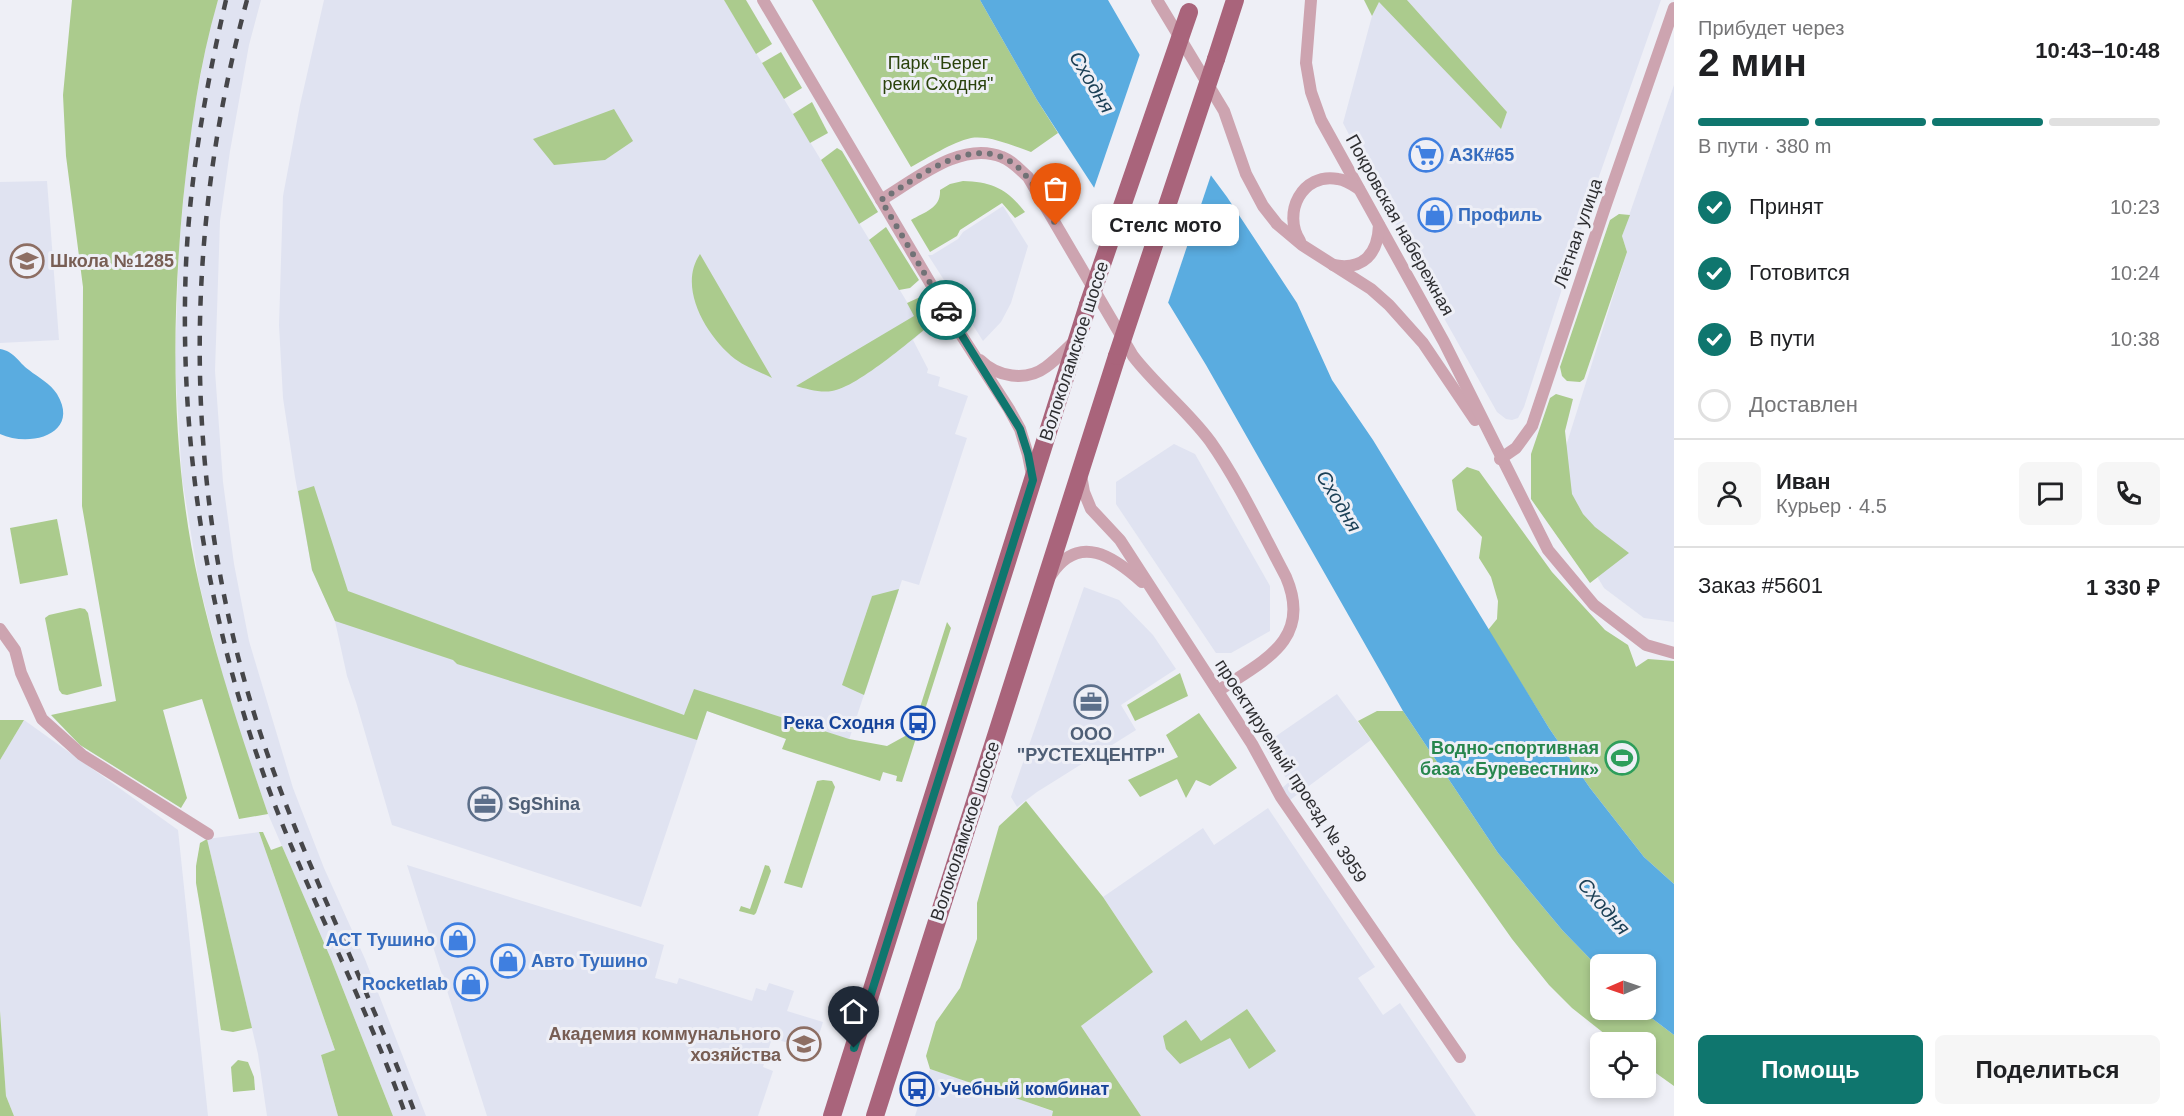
<!DOCTYPE html>
<html lang="ru">
<head>
<meta charset="utf-8">
<style>
	body { margin:0; font-family:Arial,sans-serif; background:#f6f6f6; color:#202124; height:100vh; display:flex; flex-direction:column; font-size:22px; white-space:nowrap }
	* { box-sizing:border-box; margin:0 }
	p { font-size:20px; color:#757577 }
	.icon { flex:none; width:33px; height:33px; fill:none; stroke:currentColor; stroke-width:2; stroke-linecap:round; stroke-linejoin:round }
	.map { position:relative; flex:1; overflow:hidden }
	.side { display:flex; flex-direction:column; background:#fff; width:510px }
	.side>* { flex:none }
	.needle { width:39px; rotate:268deg }
	.controls { position:absolute; left:1590px; top:954px; display:grid; gap:12px }
	.controls a { display:grid; place-items:center; width:66px; height:66px; border-radius:9px; background:#fff; box-shadow:0 3px 9px #0003; font-size:30px }
	.pin { position:absolute; display:grid; place-items:center; width:51px; height:51px; color:#fff; margin:-62px -26px; border-radius:50% 50% 50% 0; rotate:-45deg; box-shadow:0 0 6px #0007 }
	.pin .icon { rotate:45deg }
	.courier { position:absolute; display:grid; place-items:center; width:60px; height:60px; margin:-30px; border:4px solid #0f766e; border-radius:50%; background:#fff; color:#222; box-shadow:0 2px 8px #0007 }
	.bubble { position:absolute; height:42px; border-radius:9px; background:#fff; box-shadow:0 3px 9px #0003; font-size:20px; font-weight:800; line-height:42px; text-align:center }
	.head em { font-style:normal; font-weight:800 }
	.head div { display:flex; flex-direction:column-reverse }
	.head { display:flex; align-items:center; justify-content:space-between; height:102px; padding:0 24px }
	h1 { font-size:39px; font-weight:800; line-height:45px }
	.bar { display:grid; grid-template-columns:repeat(4,1fr); gap:9px 6px; align-content:center; height:72px; padding:0 24px }
	.bar i { height:8px; border-radius:4px; background:#e0e0e0 }
	.bar .active { background:#0f766e }
	.bar p { grid-column:span 4 }
	.line { display:flex; align-items:center; gap:15px; padding:0 24px; border-top:2px solid #e0e0e0 }
	.line div { flex:1 }
	.round { display:grid; place-items:center; flex:none; width:63px; height:63px; border-radius:9px; background:#f6f6f6 }
	ol { padding:0 24px; list-style:none }
	li { display:flex; align-items:center; gap:18px; height:66px }
	li p { margin-inline-start:auto }
	li .icon { padding:6px; border-radius:50%; background:#0f766e; color:#fff; stroke-width:4 }
	li:last-child { color:#757577 }
	li i { width:33px; height:33px; border:3px solid #e0e0e0; border-radius:50% }
	.primary-button { display:flex; gap:12px; margin-top:auto; padding:12px 24px }
	.primary-button a { flex:1; height:69px; border-radius:9px; background:#0f766e; color:#fff; font-size:24px; font-weight:800; line-height:69px; text-align:center }
	.primary-button a+a { background:#f6f6f6; color:#202124 }
	main { display:flex; flex:1; min-height:0 }
	.map>svg:first-child { display:block }
</style>
</head>
<body>
<main>
<div class="map">
<svg width="1674" height="1116" viewBox="0 0 1674 1116">
	<rect width="100%" height="100%" fill="#eeeff6"/>
	<g fill="#e0e3f1">
		<path d="M218,0h43l-12,45 -19,106 -10,70 -5,150 8,111 11,82 15,77 44,147 31,80 41,91 61,157h-33l-62,-157 -63,-145 -39,-113 -30,-118 -17,-105 -7,-114 4,-117 10,-111 21,-111z"/>
		<path d="M324,0h400l200,330 -11,10 15,29 -1,4 13,4 -2,9 30,10 -13,38 12,4 -48,147 -17,-5 -59,178 -136,-47 -66,196 -249,-82 -36,-123 -9,-26 -12,-55 -23,-51 -17,-93 -12,-79 -4,-73 4,-129 17,-91z"/>
		<path d="M1407,0h254l-72,205 -65,202 -6,11 -6,2 -6,-1 -9,-7 -52,-92 -102,-197 29,-107 7,-15 122,128 6,-17z"/>
		<path d="M1674,85v537l-30,-4 -40,-30 -54,-91 77,-245 -5,-16z"/>
		<path d="M47,181l12,159 -59,3v-161z"/>
		<path d="M1003,206l25,40 -17,57 -10,19 -18,19 -55,-86h4l26,-16 5,-7z"/>
		<path d="M1174,444l21,10 75,132v45l-39,22h-15l-100,-149v-22z"/>
		<path d="M1084,587l35,13 34,35 23,34 -55,36 15,25 -99,62 -20,15 -6,-10z"/>
		<path d="M1337,694l34,46 -81,60 -8,-12 7,-6 -26,-37z"/>
		<path d="M24,720l154,110 30,286h-194l-8,-20 -6,-85v-251z"/>
		<path d="M1268,808l107,159 -17,11 25,37 17,-12 76,113h-335l-60,-90 72,-54 -50,-75 100,-69 11,17z"/>
		<path d="M259,832l76,218 -14,5 17,61h-71l-9,-62 -51,-215z"/>
		<path d="M407,865l257,80 -9,33 22,6 2,-6 73,23 4,-13 10,3 3,-8 25,8 -7,20 36,11 -9,29 -42,-13 -9,29 10,4 -15,45h-271z"/>
		<path d="M930,1069l37,12 99,35h-151z"/>
	</g>
	<g fill="#abcb8d">
		<path d="M72,0h146c-19,65 -28,133 -35,201 -12,126 -12,259 16,383 18,79 43,154 69,230l-29,5 -37,-120 -39,11 24,88 -6,10 -101,-63 -29,-30 65,-14 -34,-195 1,-219 -17,-131 -3,-61z"/>
		<path d="M724,0h22l26,44 -16,10z"/>
		<path d="M812,0h168l57,100 21,33 -27,19c-18,-6 -41,-17 -60,-14 -19,4 -43,20 -60,29z"/>
		<path d="M1364,0h43l100,112 -6,17 -122,-127 -7,14z"/>
		<path d="M781,52l21,36 -18,11 -22,-36z"/>
		<path d="M812,102l16,31 -18,10 -17,-29z"/>
		<path d="M614,109l19,32 -28,19 -51,5 -21,-26z"/>
		<path d="M837,148l5,3 36,61 -19,12 -38,-64z"/>
		<path d="M963,181c30,1 44,8 62,31l-10,6 -13,-15 -42,27 -3,6 -27,16 -19,-32c14,-8 30,-12 29,-30l10,-6z"/>
		<path d="M1619,214l11,1 -8,21 5,16 -43,127 -4,3 -13,-1 -5,-5 -2,-9 50,-147z"/>
		<path d="M886,227l33,53 -9,8 -11,2 -30,-50z"/>
		<path d="M700,254l72,124c-12,-6 -26,-11 -37,-19 -28,-22 -58,-71 -35,-105z"/>
		<path d="M929,293l13,22c-22,18 -85,73 -110,76 -12,2 -25,-2 -36,-5l118,-70 -7,-13z"/>
		<path d="M1556,394l17,5 -8,32 7,63 11,20 12,13 34,26 -39,30 -59,-84v-45l19,-56z"/>
		<path d="M1467,467l12,4 73,101 53,58 23,15 8,22 12,-8 26,2v223l-30,-27 -54,-69 -41,-60 -61,-98 9,-11 1,-18 -7,-24 -12,-19 3,-21 -25,-27 -5,-30z"/>
		<path d="M314,486l34,105 336,124 10,-26 155,50 38,7 20,-11 9,-15 31,-98 4,6 -49,154 -6,-1 1,-5 -14,-4 -3,9 -98,-32 4,-10 -79,-28 -10,29 -240,-76 -4,-4 -118,-39 -23,-51 -14,-79z"/>
		<path d="M57,519l11,56 -48,9 -10,-56z"/>
		<path d="M899,589l-35,106 -22,-10 30,-89z"/>
		<path d="M80,608l5,1 3,4 14,73 -35,9 -5,-1 -3,-4 -14,-72 4,-3z"/>
		<path d="M1180,673l8,23 -53,25 -8,-16z"/>
		<path d="M1377,711h26l95,142 65,78 37,38v41h41l33,25v51l-28,-20v-24h-31l-43,-34 -23,-23 -37,-46 -154,-218z"/>
		<path d="M1199,713l38,55 -27,18 -14,-6 -10,18 -9,-19 -37,18 -12,-17 50,-23 -12,-22z"/>
		<path d="M0,720h24l-24,40z"/>
		<path d="M823,780l9,1 3,6 -33,101 -18,-5 33,-102z"/>
		<path d="M1026,801l77,96 50,75 -72,54 60,90h-89l1,-5 -123,-42 -4,-13 10,-34 24,-34 17,-49v-36l22,-77z"/>
		<path d="M259,832h4l8,18 11,-4 49,113 62,157h-55l-17,-61 14,-5z"/>
		<path d="M207,839l45,189 -19,4 -12,-2 -25,-147v-17l4,-23z"/>
		<path d="M765,865l4,1 2,5 -15,42 -2,2 -15,-4 2,-5 9,3z"/>
		<path d="M1247,1009l29,42 -27,18 -19,-31 -50,26 -14,-15 -3,-13 23,-16 15,21z"/>
		<path d="M0,1011l6,85 8,20h-14z"/>
		<path d="M238,1060l10,2 6,15 1,13 -22,2 -2,-25z"/>
	</g>
	<g fill="#5aace0">
		<path d="M980,0h128l96,166 23,31 70,106 35,77 41,60 176,288 41,60 54,69 30,27v151l-33,-25h5v-46h-46v5l-37,-38 -65,-78 -95,-142 -197,-346 -48,-79 -121,-186z"/>
		<path d="M0,349c14,2 18,13 29,21 10,8 21,13 28,24 24,40 -27,54 -57,40z"/>
	</g>
	<path fill="#eeeff6" d="M1141,51l71,121 -45,134 -74,-115z"/>
	<g fill="none" stroke-linecap="round" stroke-linejoin="round">
		<g stroke="#cda4b0" stroke-width="12">
			<path d="M763,0l195,330 51,79 11,20 8,26 4,20"/>
			<path d="M1157,0l67,111 22,63 17,32 14,18 25,21 69,44 18,16 34,38 52,77"/>
			<path d="M1311,0l-5,63 5,29 10,28 123,222 104,208 46,55 52,40 28,8"/>
			<path d="M881,200c34,-20 80,-60 121,-43 11,4 18,13 26,20l105,179c23,30 54,54 77,85 29,41 52,91 76,136 27,63 -23,84 -68,114"/>
			<path d="M1300,241c-18,-28 2,-69 38,-62 8,1 15,6 21,10"/>
			<path d="M1333,265c31,6 45,-12 46,-40"/>
			<path d="M980,360c17,17 46,22 66,7 11,-8 20,-18 29,-26"/>
			<path d="M1500,459l16,-11 16,-22 73,-219 69,-199"/>
			<path d="M1081,475l3,17 7,17 29,31 132,204 29,53 179,260"/>
			<path d="M1051,575c28,-43 63,-18 91,7"/>
			<path d="M0,629l15,21 6,23 21,46 40,36 126,79"/>
		</g>
		<g stroke="#a9647b" stroke-width="18">
			<path d="M1216,59l19,-59"/>
			<path d="M832,1116l256,-811"/>
			<path d="M875,1116l242,-760"/>
		</g>
		<g stroke="#464649" stroke-width="4.5" stroke-dasharray="10 10" stroke-linecap="butt">
			<path d="M226,0c-20,86 -36,175 -40,264 -7,171 19,342 75,503 41,119 103,230 145,349"/>
			<path d="M247,0c-69,251 -64,521 25,767 42,118 101,231 144,349"/>
		</g>
		<g stroke="#a9647b" stroke-width="18">
			<path d="M1088,305l101,-293"/>
			<path d="M1117,356l99,-297"/>
		</g>
	</g>
	<g fill="none" stroke-linecap="round" stroke-linejoin="round">
		<path stroke="#717276" stroke-width="6" stroke-dasharray="0 10.8" d="M946,310l-65,-110c43,-26 103,-77 146,-23 12,14 20,32 29,48"/>
		<path stroke="#0f766e" stroke-width="8" d="M854,1048l179,-568 -5,-26 -8,-25 -74,-119"/>
	</g>
	<defs>
		<symbol id="supermarket-ring" viewBox="-11 -11 22 22"><circle r="9.5" fill="#eeeff6" stroke="#3f7fe0" stroke-width="1.5"/><path d="M-6-5.5h2.5l.6 2H6L4.5 2H-2.5L-4.4-4H-6ZM-1.5 3.2a1.3 1.3 0 1 0 .1 0ZM3 3.2a1.3 1.3 0 1 0 .1 0Z" fill="#3f7fe0"/></symbol>
		<symbol id="shop-ring" viewBox="-11 -11 22 22"><circle r="9.5" fill="#eeeff6" stroke="#3f7fe0" stroke-width="1.5"/><path d="M-5-2.5h2.3a2.7 3.5 0 0 1 5.4 0H5L5.5 6h-11ZM-1.5-2.5h3a1.5 2.3 0 0 0-3 0Z" fill="#3f7fe0"/></symbol>
		<symbol id="school-ring" viewBox="-11 -11 22 22"><circle r="9.5" fill="#eeeff6" stroke="#8d6e63" stroke-width="1.5"/><path d="M0-5L7-2L0 1L-7-2ZM-4 1L0 2.5L4 1V4Q0 6-4 4Z" fill="#8d6e63"/></symbol>
		<symbol id="office-ring" viewBox="-11 -11 22 22"><circle r="9.5" fill="#eeeff6" stroke="#5c6f8a" stroke-width="1.5"/><path d="M-6-3h4V-5.5h4V-3h4V5H-6ZM-1-4.5V-3h2v-1.5ZM-6 0V1H6V0Z" fill="#5c6f8a"/></symbol>
		<symbol id="bus-ring" viewBox="-11 -11 22 22"><circle r="9.5" fill="#eeeff6" stroke="#1a4fb4" stroke-width="1.5"/><path d="M-5-6H5V4H4V6H2V4H-2V6H-4V4H-5ZM-3.5-4V0h7V-4ZM-3.5 1.2v1.5H-2V1.2ZM2 1.2v1.5H3.5V1.2Z" fill="#1a4fb4"/></symbol>
		<symbol id="stadium-ring" viewBox="-11 -11 22 22"><circle r="9.5" fill="#eeeff6" stroke="#2e9e5b" stroke-width="1.5"/><path d="M0-5a6.5 5 0 1 0 0 10a6.5 5 0 1 0 0-10ZM-3.5-1.8h7v3.6h-7Z" fill="#2e9e5b"/></symbol>
		<symbol id="university-ring" viewBox="-11 -11 22 22"><circle r="9.5" fill="#eeeff6" stroke="#8d6e63" stroke-width="1.5"/><path d="M0-5L7-2L0 1L-7-2ZM-4 1L0 2.5L4 1V4Q0 6-4 4Z" fill="#8d6e63"/></symbol>
	</defs>
	<g fill-rule="evenodd">
		<use href="#supermarket-ring" x="1407" y="136" width="38" height="38"/>
		<use href="#shop-ring" x="1416" y="196" width="38" height="38"/>
		<use href="#school-ring" x="8" y="242" width="38" height="38"/>
		<use href="#office-ring" x="1072" y="683" width="38" height="38"/>
		<use href="#bus-ring" x="899" y="704" width="38" height="38"/>
		<use href="#stadium-ring" x="1603" y="739" width="38" height="38"/>
		<use href="#office-ring" x="466" y="785" width="38" height="38"/>
		<use href="#shop-ring" x="439" y="921" width="38" height="38"/>
		<use href="#shop-ring" x="489" y="942" width="38" height="38"/>
		<use href="#shop-ring" x="452" y="965" width="38" height="38"/>
		<use href="#university-ring" x="785" y="1025" width="38" height="38"/>
		<use href="#bus-ring" x="898" y="1070" width="38" height="38"/>
	</g>
	<g text-anchor="middle" stroke-width="6" stroke-linejoin="round" paint-order="stroke">
		<g font-size="18" fill="#2a420b" stroke="#eeeff6">
			<text x="938" y="69">Парк "Берег<tspan x="938" dy="21">реки Сходня"</tspan></text>
		</g>
		<g font-size="18" font-weight="bold" fill="#366cbe" stroke="#eeeff6" text-anchor="start">
			<text x="1449" y="161">АЗК#65</text>
			<text x="1458" y="221">Профиль</text>
			<text x="435" y="946" text-anchor="end">АСТ Тушино</text>
			<text x="531" y="967">Авто Тушино</text>
			<text x="448" y="990" text-anchor="end">Rocketlab</text>
		</g>
		<g font-size="18" fill="#2e2e31" stroke="#eeeff6">
			<text transform="translate(1400 225) rotate(61)" y="6">Покровская набережная</text>
			<text transform="translate(1578 233) rotate(-71)" y="6">Лётная улица</text>
			<text transform="translate(1074 351) rotate(-72)" y="6">Волоколамское шоссе</text>
			<text transform="translate(1291 771) rotate(57)" y="6">проектируемый проезд № 3959</text>
			<text transform="translate(965 831) rotate(-72)" y="6">Волоколамское шоссе</text>
		</g>
		<g font-size="18" font-weight="bold" fill="#785e54" stroke="#eeeff6" text-anchor="start">
			<text x="50" y="267">Школа №1285</text>
			<text x="781" y="1040" text-anchor="end">Академия коммунального<tspan x="781" dy="21">хозяйства</tspan></text>
		</g>
		<g font-size="18" font-weight="bold" fill="#164399" stroke="#eeeff6" text-anchor="end">
			<text x="895" y="729">Река Сходня</text>
			<text x="940" y="1095" text-anchor="start">Учебный комбинат</text>
		</g>
		<g font-size="18" font-weight="bold" fill="#4e5e75" stroke="#eeeff6">
			<text x="1091" y="740">ООО<tspan x="1091" dy="21">"РУСТЕХЦЕНТР"</tspan></text>
			<text x="508" y="810" text-anchor="start">SgShina</text>
		</g>
		<g font-size="18" font-weight="bold" fill="#27864d" stroke="#eeeff6" text-anchor="end">
			<text x="1599" y="754">Водно-спортивная<tspan x="1599" dy="21">база «Буревестник»</tspan></text>
		</g>
		<g font-size="20" font-style="italic" fill="#1c4056" stroke="#eeeff6">
			<text transform="translate(1092 82) rotate(59)" y="7">Сходня</text>
			<text transform="translate(1339 501) rotate(59)" y="7">Сходня</text>
			<text transform="translate(1604 906) rotate(49)" y="7">Сходня</text>
		</g>
	</g>
</svg>
<div class="controls">
<a><svg class="needle" viewBox="-14 -14 28 28"><path d="M0-13l5 13h-10z" fill="#e53935"/><path d="M0 13l5-13h-10z" fill="#757577"/></svg></a>
<a><svg class="icon" aria-label="locate" viewBox="0 0 24 24"><circle cx="12" cy="12" r="6"/><path d="M12 2v4M12 18v4M2 12h4M18 12h4"/></svg></a>
</div>
<div class="pin" style="left:1056px;top:225px;background:#ea580c"><svg class="icon" aria-label="bag" viewBox="0 0 24 24"><path d="M5 8h14l-1 12H6zM9 8a3 3 0 0 1 6 0"/></svg></div>
<div class="pin" style="left:854px;top:1048px;background:#1f2937"><svg class="icon" aria-label="home" viewBox="0 0 24 24"><path d="M3 11l9-7 9 7M6 9v11h12V9"/></svg></div>
<div class="courier" style="left:946px;top:310px"><svg class="icon" aria-label="car" viewBox="0 0 24 24"><path d="M5 17H2v-5l4-1 3-4h7l3 4 3 1v5h-3M9 17h6M6 11h13"/><circle cx="7" cy="17" r="2"/><circle cx="17" cy="17" r="2"/></svg></div>
<div class="bubble" style="left:1092px;top:204px;width:147px">Стелс мото</div>
</div>
<section class="side">
<div class="head"><div><h1>2 мин</h1><p>Прибудет через</p></div><em>10:43–10:48</em></div>
<div class="bar"><i class="active"></i><i class="active"></i><i class="active"></i><i></i><p>В пути · 380 m</p></div>
<ol>
<li><svg class="icon" aria-label="check" viewBox="0 0 24 24"><path d="M5 12l5 5 9-10"/></svg>Принят<p>10:23</p></li>
<li><svg class="icon" aria-label="check" viewBox="0 0 24 24"><path d="M5 12l5 5 9-10"/></svg>Готовится<p>10:24</p></li>
<li><svg class="icon" aria-label="check" viewBox="0 0 24 24"><path d="M5 12l5 5 9-10"/></svg>В пути<p>10:38</p></li>
<li><i></i>Доставлен</li>
</ol>
<div class="line" style="height:108px"><a class="round"><svg class="icon" aria-label="person" viewBox="0 0 24 24"><circle cx="12" cy="8" r="4"/><path d="M4 21q1-7 8-7t8 7"/></svg></a><div><b>Иван</b><p>Курьер · 4.5</p></div><a class="round"><svg class="icon" aria-label="chat" viewBox="0 0 24 24"><path d="M4 5h16v11H9l-5 4z"/></svg></a><a class="round"><svg class="icon" aria-label="phone" viewBox="0 0 24 24"><path d="M5 4h4l2 5-3 2q2 4 5 5l2-3 5 2v4C11 20 4 13 5 4z"/></svg></a></div>
<div class="line" style="height:78px"><div>Заказ #5601</div><b>1 330 ₽</b></div>
<div class="primary-button"><a>Помощь</a><a>Поделиться</a></div>
</section>
</main>
</body>
</html>
